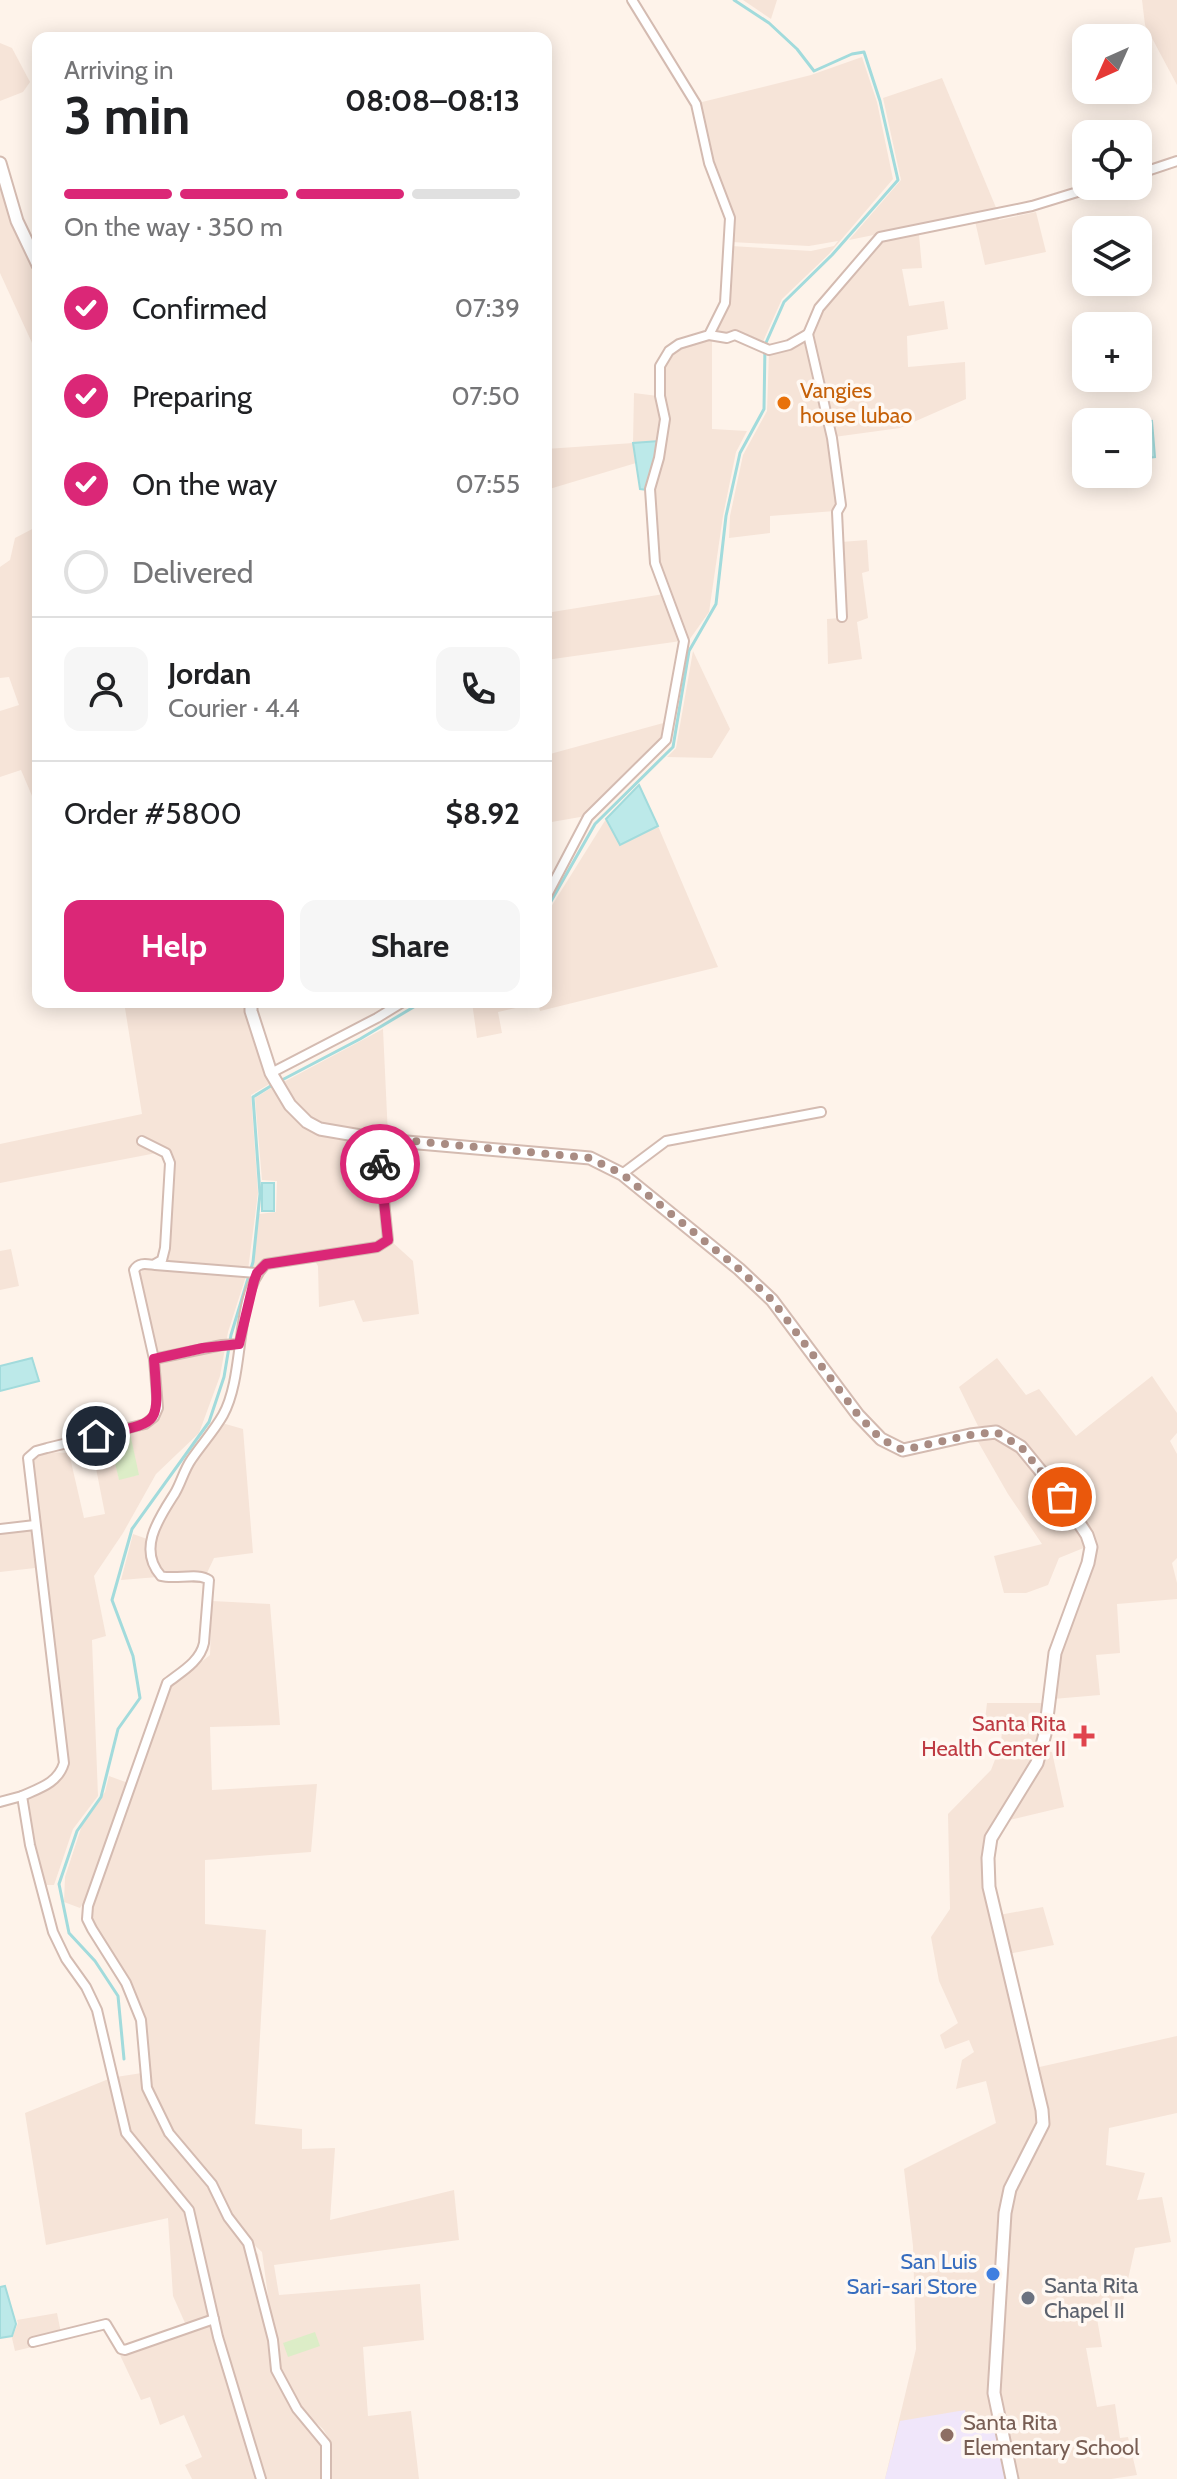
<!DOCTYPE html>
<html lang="en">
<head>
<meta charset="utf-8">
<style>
	body { margin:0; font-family:Cabin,sans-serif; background:#f6f6f6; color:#202124; height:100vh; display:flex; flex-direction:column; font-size:30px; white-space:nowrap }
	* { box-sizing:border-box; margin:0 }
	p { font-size:26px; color:#757577 }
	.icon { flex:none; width:44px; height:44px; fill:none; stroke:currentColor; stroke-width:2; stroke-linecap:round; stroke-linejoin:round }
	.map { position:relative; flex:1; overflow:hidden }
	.panel { position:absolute; left:32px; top:32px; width:520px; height:976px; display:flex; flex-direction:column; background:#fff; border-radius:16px; box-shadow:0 4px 20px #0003 }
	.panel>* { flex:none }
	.needle { width:52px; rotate:225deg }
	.fabs { position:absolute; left:1072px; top:24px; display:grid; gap:16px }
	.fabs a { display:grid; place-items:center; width:80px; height:80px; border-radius:16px; background:#fff; box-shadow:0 4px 20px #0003; font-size:40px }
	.pin { position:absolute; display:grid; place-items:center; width:68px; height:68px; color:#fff; margin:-34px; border:4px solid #fff; border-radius:50%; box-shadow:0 2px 8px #0007 }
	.courier { position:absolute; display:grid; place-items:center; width:80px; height:80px; margin:-40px; border:6px solid #db2777; border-radius:50%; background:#fff; color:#222; box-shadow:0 2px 10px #0007 }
	.head em { font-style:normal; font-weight:800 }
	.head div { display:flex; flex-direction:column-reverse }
	.head { display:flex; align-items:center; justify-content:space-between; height:136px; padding:0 32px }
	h1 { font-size:52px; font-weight:800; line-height:60px }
	.bar { display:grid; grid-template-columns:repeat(4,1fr); gap:12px 8px; align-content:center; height:96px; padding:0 32px }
	.bar i { height:10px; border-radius:6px; background:#e0e0e0 }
	.bar .active { background:#db2777 }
	.bar p { grid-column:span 4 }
	.line { display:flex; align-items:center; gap:20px; padding:0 32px; border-top:2px solid #e0e0e0 }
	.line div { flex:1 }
	.round { display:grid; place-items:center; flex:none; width:84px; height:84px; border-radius:16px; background:#f6f6f6 }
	ol { padding:0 32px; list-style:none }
	li { display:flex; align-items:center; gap:24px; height:88px }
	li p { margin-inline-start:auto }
	li .icon { padding:8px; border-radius:50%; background:#db2777; color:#fff; stroke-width:4 }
	li:last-child { color:#757577 }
	li i { width:44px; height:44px; border:4px solid #e0e0e0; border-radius:50% }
	.action { display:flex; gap:16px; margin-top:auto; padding:16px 32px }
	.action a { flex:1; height:92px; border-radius:16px; background:#db2777; color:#fff; font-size:32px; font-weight:800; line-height:92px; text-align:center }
	.action a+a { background:#f6f6f6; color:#202124 }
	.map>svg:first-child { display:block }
</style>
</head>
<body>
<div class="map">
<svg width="1177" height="2479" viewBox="0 0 1177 2479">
	<rect width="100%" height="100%" fill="#fef3ea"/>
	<g fill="#f6e4d8">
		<path d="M743,0h34l-6,19z"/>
		<path d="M1142,0h35v85l-32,-60z"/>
		<path d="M0,43l12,5 18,34 -7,10 -23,9z"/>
		<path d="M862,57l15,45 16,77 -64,75 -47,45 -21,47 -47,-14 8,-16 9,-70 80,5 23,-5 4,-5 -29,5 -78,-4 1,-24 -20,-57 -14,-58 113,-28z"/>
		<path d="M942,78l55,132 -148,30 52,-60 -18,-82z"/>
		<path d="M0,172l15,51 23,49v84l-38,-83z"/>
		<path d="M1036,212l10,40 -61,13 -10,-44 22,-4 2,3z"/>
		<path d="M919,235l3,33 -20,1 7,37 35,-5 4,28 -41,7 1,31 57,-5 1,37 -66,29 -66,9 -24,-102 10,-26 60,-69z"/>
		<path d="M807,337l22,102 9,65 -3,7 -65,5v17l-41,5 1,-22 13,-61 24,-44 2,-59z"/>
		<path d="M697,341h15v88l35,2 -11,21 -13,64 -14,96 -22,31 -29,-82 -5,-72 9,-30 1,-93 8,-13z"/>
		<path d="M634,393l24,3 4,23 -3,22 -26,2 3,20 -90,27v-41l87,-6z"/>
		<path d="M38,526v284l-17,-40 -21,7v-66l19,-6 -10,-28 -9,1v-111l10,-7 5,-22z"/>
		<path d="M867,540l2,31 -7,2 6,45 -11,4 5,37 -34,5 -1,-45 13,-1 1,-76z"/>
		<path d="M664,594l17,47 -135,19v-47z"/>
		<path d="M693,651l37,78 -18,29 -45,-1 9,-9z"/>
		<path d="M667,722l-4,17 -77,77 -40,7v-62l4,-7z"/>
		<path d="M606,819l14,25 38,-18 60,141 -178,44 -2,-8 -40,9 4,21 -25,5 -5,-36h74v-87z"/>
		<path d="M124,1002h124l23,81 -20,12 7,98 -10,77 -84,-7 3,-112 -167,32v-39l142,-30z"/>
		<path d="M383,1029l5,107 -67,-10 -13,-6 -28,-36z"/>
		<path d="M274,1086l26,34 82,21 2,96 -7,8 -115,18 -6,7h-4l7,-56 17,-2 1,-31 -15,-1 -7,-82z"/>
		<path d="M391,1241l22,20 6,53 -56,8 -9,-22 -35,7 -1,-41 -3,-5 63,-11z"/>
		<path d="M11,1249l8,37 -19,4v-39z"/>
		<path d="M147,1267l99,9 -18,56 -8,44 -21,57 -43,41 -33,59 -29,43 12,60 -14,4 6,156 -25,33 -19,56h-11l-10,-41 -6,-42 2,-5 25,-13 8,-8 3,-12 -33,-304 16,-8 21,1 15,65 21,-4 -13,-66 17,-10 10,41 19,-4 -8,-42 17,-5 9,-8 6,-12 -9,-72 -13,-60 2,-7z"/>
		<path d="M997,1358l29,37 13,-6 37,47 76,-60 25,37v20l-7,8 7,13v104l-5,5 5,20v16l-60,5 3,49 -24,2 4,40 -47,4 6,-47 36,-108 -72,-100 -24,-17 -21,-1 -19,-39z"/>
		<path d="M222,1423l21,6 10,124 -39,5 -7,15 -86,7 12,-46 17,6 -5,15 4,2 16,-46 29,-52z"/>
		<path d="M994,1437l12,4 13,10 38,48 25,38 4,10 -27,11 -11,27 -22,8h-22l-10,-37 48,-12 -34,-50 -31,-54z"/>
		<path d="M32,1523l3,45 -35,4v-42z"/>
		<path d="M212,1601l58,3 10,121 -70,2 2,63 105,-6 -6,68 -106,8v64l61,6 -11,194 47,5v20l33,-1 -5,72 124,-30 5,50 -185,25 5,30 141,-11 4,56 -61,7 5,69 43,-5 8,68h-89l-2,-13 4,-22 -9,-15 -24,-22 -21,-38 -16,-117 -12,-11 -20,-25 -15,-34 -43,-52 -21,-43 -5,-68 -17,-39 -39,-61 1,-13 79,-219 40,-32z"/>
		<path d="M987,1703h57l-2,29 -7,27 -52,100 54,250v12l-6,20 -25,46 -14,172 16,120h-123l31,-130 -3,-103 -9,-77 92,-46 -10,-42 -30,8 6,-29 12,-8 -5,-12 -24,9 -5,-14 18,-12 -19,-42 -8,-44 19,-28 -2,-95 43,-44 10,-26 1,-14 -18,-1z"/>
		<path d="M1043,1751l9,1 12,55 -59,14z"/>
		<path d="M109,1776l22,8 -41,109 -10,15 -16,-6 1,-25 17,-52 23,-33z"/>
		<path d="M1043,1907l11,38 -46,9 -9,-39z"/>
		<path d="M1177,2036v77l-68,15 -3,37 39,8 -8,27 25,-3 9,45 -36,6 -13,58 -27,1 7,40 -16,1 11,59 18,-3 5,34 8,-1 9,38 -26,4h-95l-17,-88 8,-159 6,-41 34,-64 -12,-59z"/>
		<path d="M142,2073l2,15 23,47 43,50 37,60 11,9 13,86 1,29 51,76 -2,34h-57l-43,-142 -30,-127 -63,-79 -12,-54z"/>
		<path d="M111,2078l13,56 62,78 72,267h-66l-7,-14 17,-8 -18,-42 -24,10 -10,-28 -9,3 -21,-45 69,-23 -16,-36 -5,-78 -122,27 -21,-132z"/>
		<path d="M57,2313l4,20 -29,14 -17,4 -3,-13 6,-15 -1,-3z"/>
	</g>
	<path fill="#f0e6fa" d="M965,2410l2,10 27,-3 11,62h-120l15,-58z"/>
	<g fill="#dcedc7">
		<path d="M130,1433l9,42 -20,5 -10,-42z"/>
		<path d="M315,2332l5,14 -32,11 -5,-14z"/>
	</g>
	<g fill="#bce9e9" stroke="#a2dbdc" stroke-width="2">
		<path d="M1152,421l3,36 -17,2v-36z"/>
		<path d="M659,441l-1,16 -11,33 -7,-1 -7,-46z"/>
		<path d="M639,785l19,41 -38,19 -14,-26z"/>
		<rect x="262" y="1183" width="12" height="28"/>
		<path d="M32,1358l7,23 -39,10v-25z"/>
		<path d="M5,2286l11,38 -4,12 -12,2v-51z"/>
	</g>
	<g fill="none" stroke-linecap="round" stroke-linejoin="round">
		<g stroke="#a2dbdc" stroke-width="3">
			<path d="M546,910l49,-86 78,-77 16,-96 27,-47 10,-88 14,-63 24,-44 1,-64 19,-43 48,-47 66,-75 -18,-79 -16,-49 -12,2 -38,17 -17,-22 -28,-26 -35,-23"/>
			<path d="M280,1081l80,-42 62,-37"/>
			<path d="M124,2059l-6,-63 -23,-35 -26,-28 -10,-49 18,-53 24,-34 17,-68 22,-31 -7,-42 -21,-56 20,-71 77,-107 15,-45 7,-42 22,-73 7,-68 -7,-97 21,-13"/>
		</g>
		<defs>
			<g id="minor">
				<path d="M1138,174l39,-13"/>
				<path d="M808,334l24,104 9,67 -4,7 5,105"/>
				<path d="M709,335l18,3 8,-3 34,15 20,-5 19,-11 11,-26 61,-71 152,-31 65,-20"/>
				<path d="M546,897l42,-80 78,-77 18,-99 -29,-78 -5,-74 9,-31 6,-39 -5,-23v-30l9,-15 10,-7 30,-9 16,-32 5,-85 -21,-55 -13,-59 -64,-104"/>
				<path d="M271,1073l106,-55 26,-16"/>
				<path d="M142,1141l24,12 4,10 -5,85 -3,12 -7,4"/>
				<path d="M622,1174l44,-33 155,-29"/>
				<path d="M257,1273l-102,-8c-9,-1 -16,-3 -21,5l20,89 4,49 -4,9 -9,7 -98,24 -11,3 -8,7 36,305c-6,20 -24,25 -42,33l8,49 23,87 13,27 20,28 11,23 29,123 63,77 29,127 43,142"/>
				<path d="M154,1359l68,-14 17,-1"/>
				<path d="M0,1529l35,-4"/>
				<path d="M0,1802l22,-6"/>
				<path d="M33,2342l73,-18 15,25 4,1 89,-31"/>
				<path d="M326,2479v-35l-29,-35 -21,-39 -3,-30 -25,-97 -20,-26 -16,-33 -43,-51 -22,-45 -6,-68 -15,-37 -34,-54 -5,-10 1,-13 79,-223c14,-11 33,-21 37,-40l5,-63c-11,-8 -33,0 -48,-4 -24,-27 -2,-58 14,-83 6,-10 9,-23 16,-33 10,-15 23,-29 32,-45 23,-41 11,-121 43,-151l111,-17 11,-7 -9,-89 5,-11"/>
			</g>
			<g id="tertiary">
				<path d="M0,163l17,58 21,44"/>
				<path d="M251,1002v9l20,62 19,32 17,17 13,7 64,11 206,18 32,16 117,95 33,31 86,115 23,24 22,11 67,-15 26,-3 25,15 41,50 25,38 4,12 -3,16 -33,90 -10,81 -8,29 -46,75 -3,20 1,29 53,223 1,14 -33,65 -5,24 -11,180 18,86"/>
			</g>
		</defs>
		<use href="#minor" stroke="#d4bbb1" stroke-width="12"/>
		<use href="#tertiary" stroke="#d4bbb1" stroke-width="15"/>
		<use href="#minor" stroke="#fff" stroke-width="8"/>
		<use href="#tertiary" stroke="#fff" stroke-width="11"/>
	</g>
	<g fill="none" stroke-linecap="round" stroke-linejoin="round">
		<path stroke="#a98c83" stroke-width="8" stroke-dasharray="0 14.4" d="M380,1164l-1,-13 5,-11 9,-1 197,19 32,16 117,95 33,31 86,115 23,24 22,11 67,-15 26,-3 25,15 41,50"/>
		<path stroke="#db2777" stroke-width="10" d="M96,1436c66,-15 63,-8 58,-77l49,-11 36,-4 15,-63 3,-8 9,-9 111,-17 11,-7 -8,-76"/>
	</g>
	<circle fill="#e8710a" stroke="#fff8f2" stroke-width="3" cx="784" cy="403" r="8"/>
	<path fill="#e0444e" stroke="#fff8f2" stroke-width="3" d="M1080 1724h8v8h8v8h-8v8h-8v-8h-8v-8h8z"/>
	<circle fill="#3f7fe0" stroke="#fff8f2" stroke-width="3" cx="993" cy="2274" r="8"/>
	<circle fill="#6b7280" stroke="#fff8f2" stroke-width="3" cx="1028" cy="2298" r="8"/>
	<circle fill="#8d6e63" stroke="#fff8f2" stroke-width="3" cx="947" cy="2435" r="8"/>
	<g text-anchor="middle" stroke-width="7" stroke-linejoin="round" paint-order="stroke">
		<g font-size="22" fill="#c56008" stroke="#fff8f2" text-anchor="start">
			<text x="800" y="398">Vangies<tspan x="800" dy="25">house lubao</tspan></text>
		</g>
		<g font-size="22" fill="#be3a42" stroke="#fff8f2" text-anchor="end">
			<text x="1066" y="1731">Santa Rita<tspan x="1066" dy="25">Health Center II</tspan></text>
		</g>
		<g font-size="22" fill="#366cbe" stroke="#fff8f2" text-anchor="end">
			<text x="977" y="2269">San Luis<tspan x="977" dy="25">Sari-sari Store</tspan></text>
		</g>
		<g font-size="22" fill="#5b616d" stroke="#fff8f2" text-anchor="start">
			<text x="1044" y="2293">Santa Rita<tspan x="1044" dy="25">Chapel II</tspan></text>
		</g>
		<g font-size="22" fill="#785e54" stroke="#fff8f2" text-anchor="start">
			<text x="963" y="2430">Santa Rita<tspan x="963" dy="25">Elementary School</tspan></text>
		</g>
	</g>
</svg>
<div class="fabs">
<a><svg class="needle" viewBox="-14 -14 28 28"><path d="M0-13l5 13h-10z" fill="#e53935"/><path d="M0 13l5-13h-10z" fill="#757577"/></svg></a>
<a><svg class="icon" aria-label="locate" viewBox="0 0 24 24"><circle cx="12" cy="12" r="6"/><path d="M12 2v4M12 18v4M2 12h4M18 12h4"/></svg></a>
<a><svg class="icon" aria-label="layers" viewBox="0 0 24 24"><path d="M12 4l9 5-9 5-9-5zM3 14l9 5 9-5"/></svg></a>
<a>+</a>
<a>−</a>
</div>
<div class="pin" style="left:1062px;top:1497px;background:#ea580c"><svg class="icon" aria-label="bag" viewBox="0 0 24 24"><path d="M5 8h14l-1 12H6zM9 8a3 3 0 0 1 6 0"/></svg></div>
<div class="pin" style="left:96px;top:1436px;background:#1f2937"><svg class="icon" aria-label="home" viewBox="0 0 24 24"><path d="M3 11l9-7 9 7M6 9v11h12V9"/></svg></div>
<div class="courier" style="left:380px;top:1164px"><svg class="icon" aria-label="bike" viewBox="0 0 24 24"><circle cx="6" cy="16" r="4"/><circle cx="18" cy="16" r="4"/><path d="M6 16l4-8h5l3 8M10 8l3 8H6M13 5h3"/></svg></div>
<section class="panel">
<div class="head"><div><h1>3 min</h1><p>Arriving in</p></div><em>08:08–08:13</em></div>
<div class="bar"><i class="active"></i><i class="active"></i><i class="active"></i><i></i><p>On the way · 350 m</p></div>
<ol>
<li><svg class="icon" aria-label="check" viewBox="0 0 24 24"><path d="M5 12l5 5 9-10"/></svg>Confirmed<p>07:39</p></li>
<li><svg class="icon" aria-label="check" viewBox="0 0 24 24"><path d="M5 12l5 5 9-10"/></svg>Preparing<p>07:50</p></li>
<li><svg class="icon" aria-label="check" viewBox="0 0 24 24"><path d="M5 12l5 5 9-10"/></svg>On the way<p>07:55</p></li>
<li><i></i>Delivered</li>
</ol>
<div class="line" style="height:144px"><a class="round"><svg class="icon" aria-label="person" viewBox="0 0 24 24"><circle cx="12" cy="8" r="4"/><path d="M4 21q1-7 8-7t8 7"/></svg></a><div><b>Jordan</b><p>Courier · 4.4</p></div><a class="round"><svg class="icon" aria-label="phone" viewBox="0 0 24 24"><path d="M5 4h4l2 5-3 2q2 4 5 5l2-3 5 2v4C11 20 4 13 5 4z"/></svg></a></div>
<div class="line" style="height:104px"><div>Order #5800</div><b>$8.92</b></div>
<div class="action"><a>Help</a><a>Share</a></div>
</section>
</div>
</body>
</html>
